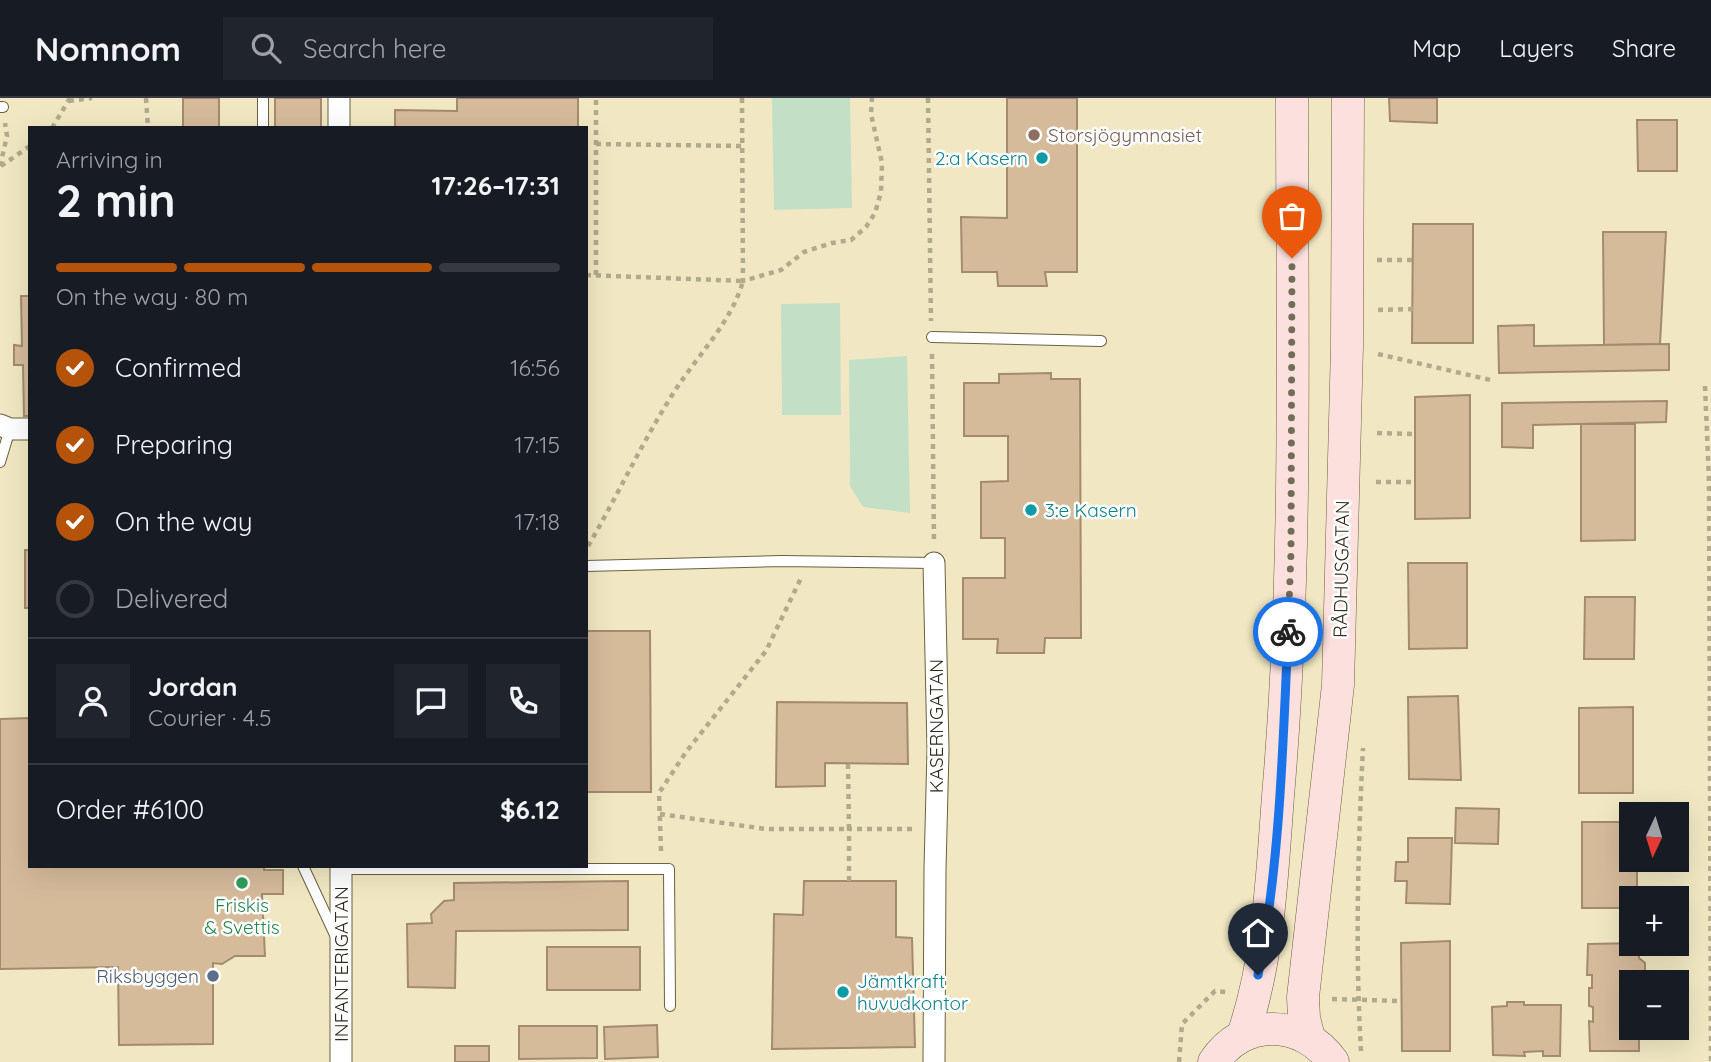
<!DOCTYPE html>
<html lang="en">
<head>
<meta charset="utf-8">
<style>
	body { margin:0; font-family:Quicksand,sans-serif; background:#20242c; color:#f1f3f6; height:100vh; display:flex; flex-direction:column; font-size:26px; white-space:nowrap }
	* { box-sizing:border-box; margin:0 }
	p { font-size:23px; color:#9ea1a6 }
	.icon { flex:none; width:38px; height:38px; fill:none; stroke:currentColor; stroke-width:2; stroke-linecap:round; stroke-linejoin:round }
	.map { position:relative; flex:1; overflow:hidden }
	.details { position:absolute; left:28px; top:28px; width:560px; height:742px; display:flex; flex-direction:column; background:#171b24; border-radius:0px; box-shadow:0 7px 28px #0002 }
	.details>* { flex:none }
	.needle { width:46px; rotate:184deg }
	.buttons { position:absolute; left:1619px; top:704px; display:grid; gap:14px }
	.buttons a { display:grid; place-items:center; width:70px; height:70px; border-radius:0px; background:#171b24; box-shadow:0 7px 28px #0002; font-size:35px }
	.pin { position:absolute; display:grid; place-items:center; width:60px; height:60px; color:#fff; margin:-72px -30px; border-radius:50% 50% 50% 0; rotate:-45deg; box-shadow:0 0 7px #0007 }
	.pin .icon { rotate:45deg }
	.courier { position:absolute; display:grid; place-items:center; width:70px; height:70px; margin:-35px; border:5px solid #1a73e8; border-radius:50%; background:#fff; color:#222; box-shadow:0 2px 9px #0007 }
	.overview em { font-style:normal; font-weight:700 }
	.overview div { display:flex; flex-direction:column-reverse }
	.overview { display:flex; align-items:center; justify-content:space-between; height:119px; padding:0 28px }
	h1 { font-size:46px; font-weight:700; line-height:52px }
	.bar { display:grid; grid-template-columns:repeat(4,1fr); gap:10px 7px; align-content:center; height:84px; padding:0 28px }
	.bar i { height:9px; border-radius:5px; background:#363941 }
	.bar .active { background:#b45309 }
	.bar p { grid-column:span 4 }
	.line { display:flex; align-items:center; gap:18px; padding:0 28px; border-top:2px solid #363941 }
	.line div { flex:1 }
	.round { display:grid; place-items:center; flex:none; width:74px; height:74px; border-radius:0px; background:#20242c }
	ol { padding:0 28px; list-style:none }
	li { display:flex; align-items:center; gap:21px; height:77px }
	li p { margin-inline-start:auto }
	li .icon { padding:7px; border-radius:50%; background:#b45309; color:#fff; stroke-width:4 }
	li:last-child { color:#9ea1a6 }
	li i { width:38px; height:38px; border:4px solid #363941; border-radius:50% }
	header { display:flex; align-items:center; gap:42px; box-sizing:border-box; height:98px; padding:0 35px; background:#171b24; border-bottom:2px solid #363941 }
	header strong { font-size:33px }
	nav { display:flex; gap:38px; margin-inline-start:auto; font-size:24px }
	.search { width:490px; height:63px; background:#20242c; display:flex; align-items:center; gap:18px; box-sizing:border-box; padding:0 24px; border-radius:0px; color:#9ea1a6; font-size:26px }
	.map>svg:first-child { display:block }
</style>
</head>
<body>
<header>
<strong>Nomnom</strong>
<div class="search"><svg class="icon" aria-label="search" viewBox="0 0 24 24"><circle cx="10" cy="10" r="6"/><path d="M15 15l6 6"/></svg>Search here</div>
<nav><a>Map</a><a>Layers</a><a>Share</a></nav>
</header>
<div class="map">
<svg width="1711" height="964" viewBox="0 0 1711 964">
	<rect width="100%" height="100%" fill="#f1e8c3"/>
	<g fill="#c3e0c7">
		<path d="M772,0h78l2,110 -78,2z"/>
		<path d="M840,205l1,112h-59l-1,-111z"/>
		<path d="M907,258l3,157 -47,-6 -13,-21 -1,-126z"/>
	</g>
	<g fill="#d6bb9b" stroke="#a38b6f" stroke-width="2">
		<rect x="183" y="0" width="36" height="30"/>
		<rect x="275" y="0" width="46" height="30"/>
		<path d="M457,0h121v30h-183v-18l62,1z"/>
		<path d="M1007,0h70v174h-32l2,14h-49l-1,-14h-35l-1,-55 46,1z"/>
		<path d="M1389,0h48v25l-47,-2z"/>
		<path d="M1637,22h40v51h-39z"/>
		<path d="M1413,126h60v119h-61z"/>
		<path d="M1603,134h63l-6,112 -56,1z"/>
		<path d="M21,198h9v120h-6l-1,-51h-9v-20l8,1z"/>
		<path d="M1534,227v21l135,-2v26l-170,3 -1,-47z"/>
		<path d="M1051,275v6h29l1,259h-36l-1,15h-47l1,-14h-35v-61h42v-40h-24v-56l27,-1v-45h-44v-53h35v-9z"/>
		<path d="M1470,297v123l-55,1v-122z"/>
		<path d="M1667,303l-1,21 -133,3v23l-31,-1v-44z"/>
		<path d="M1581,326h54v116l-54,1z"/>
		<rect x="25" y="452" width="5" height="58"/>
		<path d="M1408,465h59v85l-58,1z"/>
		<path d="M1585,499h50l-1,62h-50z"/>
		<path d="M586,533h64l1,161h-65z"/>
		<path d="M1458,598l3,84 -52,-1 -1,-82z"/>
		<path d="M777,604l130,1 1,61 -83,-1v23l-49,1z"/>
		<path d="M1633,609v86h-54v-85z"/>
		<path d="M30,620v148h234v4h19v24h-21l3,62h-30l-13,8 -9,-1v81l-94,1 -1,-78 -118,2v-250z"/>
		<path d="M1456,710l43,1 -1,35 -43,-1z"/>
		<path d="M1582,724h49v37h6v39h-6v10h-49z"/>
		<path d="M1408,740h44l-2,66 -44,-1 1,-22h-12l1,-19h12z"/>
		<path d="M628,783v49l-172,1 -1,57 -47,-1 -1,-63 25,-1 -1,-9 13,-13 10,-1v-17z"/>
		<path d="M804,783h92v56l16,1 3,109 -143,2 2,-135 29,1z"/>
		<path d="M1450,843v110h-48l-1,-108z"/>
		<path d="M1639,845v15l6,5v19h-14v45h8v24h-49l-1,-30 4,1v-15l-4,-1v-18h3v-13h-5l1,-31z"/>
		<rect x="547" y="849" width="93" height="43"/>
		<path d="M1507,904h17v3h37l-1,51h-17v-5l-19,1 1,4 -32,-1 -1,-48 15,-1z"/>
		<path d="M657,927l1,32 -53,2 -1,-32z"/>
		<path d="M519,928h78v32l-78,1z"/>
		<rect x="455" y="948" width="34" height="16"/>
	</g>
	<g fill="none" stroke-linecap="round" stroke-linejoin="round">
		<defs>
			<g id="lane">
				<path d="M263,0v30"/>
				<path d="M0,9h3"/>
				<path d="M932,239l169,4"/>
				<path d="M0,364l10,-33"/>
				<path d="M586,468l195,-5 153,2"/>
				<path d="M303,768l33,71"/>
				<path d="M341,771h328l1,137"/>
			</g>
			<g id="street">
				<path d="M339,0v30"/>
				<path d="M0,327l10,4h20"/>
				<path d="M934,465l4,187 -3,119 -1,193"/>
				<path d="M341,768v196"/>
			</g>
			<g id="secondary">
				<path d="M1243,937c26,-76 29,-160 35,-239 20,-232 14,-466 14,-698"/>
				<path d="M1309,940l-5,-20 -1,-21 35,-312 9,-339 1,-248"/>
				<path d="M1214,964c29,-45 89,-43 119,0"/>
			</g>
		</defs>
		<use href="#lane" stroke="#696140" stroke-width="12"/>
		<use href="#street" stroke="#696140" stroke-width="23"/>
		<use href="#secondary" stroke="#696140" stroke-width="33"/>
		<g stroke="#b1aa8c" stroke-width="4.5" stroke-dasharray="5 5" stroke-linecap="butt">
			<path d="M146,0l2,30"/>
			<path d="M742,0l1,183 38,-11 23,-18 28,-9 19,-3 15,-13 9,-14 6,-21 1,-29 -11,-49 1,-16"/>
			<path d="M928,0l3,223"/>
			<path d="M69,3l23,-3"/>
			<path d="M52,30l18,-30"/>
			<path d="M596,46l146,2"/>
			<path d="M0,68l7,-30 -2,-13"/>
			<path d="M1,68l29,-20"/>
			<path d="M1377,162h36"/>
			<path d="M586,177l157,6c-11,40 -44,73 -67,108 -33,51 -58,106 -89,159"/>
			<path d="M596,177v-177"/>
			<path d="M1378,212l35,-1"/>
			<path d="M932,256l2,188"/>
			<path d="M1378,256l117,27"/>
			<path d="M1705,288l4,96 2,580"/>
			<path d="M1377,335l38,1"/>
			<path d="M1376,384h39"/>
			<path d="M660,716l106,15h83l-1,-65"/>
			<path d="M661,753l-2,-58 27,-41 80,-101 35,-73"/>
			<path d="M849,783v-52h65"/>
			<path d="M1332,901l69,2"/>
			<path d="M1361,953c-6,-101 -3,-202 2,-303"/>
			<path d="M1179,964l3,-38 33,-33 11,1"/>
		</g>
		<use href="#lane" stroke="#fff" stroke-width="10"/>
		<use href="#street" stroke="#fff" stroke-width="21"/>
		<use href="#secondary" stroke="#fbe0dd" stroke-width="32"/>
	</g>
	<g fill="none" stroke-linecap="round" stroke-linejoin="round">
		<path stroke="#726d57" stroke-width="7" stroke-dasharray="0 12.6" d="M1288,534l3,-80 1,-294"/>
		<path stroke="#1a73e8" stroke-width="9" d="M1258,877c22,-110 25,-231 30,-343"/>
	</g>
	<circle fill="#8d6e63" stroke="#fff" stroke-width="2.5" cx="1034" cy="37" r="7"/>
	<g fill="#0f9aa8" stroke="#fff" stroke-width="2.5">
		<circle cx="1042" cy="60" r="7"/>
		<circle cx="1031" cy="412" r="7"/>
		<circle cx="843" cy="894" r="7"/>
	</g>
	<circle fill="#2e9e5b" stroke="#fff" stroke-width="2.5" cx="242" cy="785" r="7"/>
	<circle fill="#5c6f8a" stroke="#fff" stroke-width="2.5" cx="213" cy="878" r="7"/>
	<g text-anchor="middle" stroke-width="5" stroke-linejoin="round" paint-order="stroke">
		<g font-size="19" fill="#785e54" stroke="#fff" text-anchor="start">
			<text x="1048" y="44">Storsjögymnasiet</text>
		</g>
		<g font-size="19" fill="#0d838f" stroke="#fff" text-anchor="start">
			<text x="1028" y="67" text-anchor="end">2:a Kasern</text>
			<text x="1045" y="419">3:e Kasern</text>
			<text x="857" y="890">Jämtkraft<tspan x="857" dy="22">huvudkontor</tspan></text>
		</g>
		<g font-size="19" fill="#2e2b1d" stroke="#fff">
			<text transform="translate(1341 471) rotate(-89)" y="7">RÅDHUSGATAN</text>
			<text transform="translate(936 628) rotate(-90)" y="7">KASERNGATAN</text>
			<text transform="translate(341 866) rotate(-90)" y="7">INFANTERIGATAN</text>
		</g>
		<g font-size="19" fill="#27864d" stroke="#fff">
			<text x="242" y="814">Friskis<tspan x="242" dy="22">&amp; Svettis</tspan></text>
		</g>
		<g font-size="19" fill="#4e5e75" stroke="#fff" text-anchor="end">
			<text x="199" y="885">Riksbyggen</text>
		</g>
	</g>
</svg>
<div class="buttons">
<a><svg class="needle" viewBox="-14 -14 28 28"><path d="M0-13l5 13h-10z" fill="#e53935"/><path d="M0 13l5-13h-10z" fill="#9ea1a6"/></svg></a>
<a>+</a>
<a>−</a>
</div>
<div class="pin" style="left:1292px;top:160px;background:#ea580c"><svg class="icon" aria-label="bag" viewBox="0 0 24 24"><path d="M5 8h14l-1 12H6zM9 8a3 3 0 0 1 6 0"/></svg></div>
<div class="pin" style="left:1258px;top:877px;background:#1f2937"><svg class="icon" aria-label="home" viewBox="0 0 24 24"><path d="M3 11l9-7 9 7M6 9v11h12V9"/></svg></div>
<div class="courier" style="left:1288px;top:534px"><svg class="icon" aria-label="bike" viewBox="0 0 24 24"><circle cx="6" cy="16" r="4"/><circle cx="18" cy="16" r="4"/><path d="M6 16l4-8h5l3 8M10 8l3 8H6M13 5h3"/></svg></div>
<section class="details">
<div class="overview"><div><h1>2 min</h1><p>Arriving in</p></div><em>17:26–17:31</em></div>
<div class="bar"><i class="active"></i><i class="active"></i><i class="active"></i><i></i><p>On the way · 80 m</p></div>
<ol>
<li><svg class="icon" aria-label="check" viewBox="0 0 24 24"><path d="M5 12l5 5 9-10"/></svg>Confirmed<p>16:56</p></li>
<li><svg class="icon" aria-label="check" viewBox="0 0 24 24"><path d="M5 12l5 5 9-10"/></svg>Preparing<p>17:15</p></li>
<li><svg class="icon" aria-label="check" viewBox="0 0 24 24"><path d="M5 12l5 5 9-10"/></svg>On the way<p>17:18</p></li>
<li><i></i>Delivered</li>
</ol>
<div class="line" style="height:126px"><a class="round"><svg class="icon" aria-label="person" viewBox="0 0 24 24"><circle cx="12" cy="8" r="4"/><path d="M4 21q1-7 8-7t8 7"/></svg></a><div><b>Jordan</b><p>Courier · 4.5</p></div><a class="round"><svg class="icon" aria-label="chat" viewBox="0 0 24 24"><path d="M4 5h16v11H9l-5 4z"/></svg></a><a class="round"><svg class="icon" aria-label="phone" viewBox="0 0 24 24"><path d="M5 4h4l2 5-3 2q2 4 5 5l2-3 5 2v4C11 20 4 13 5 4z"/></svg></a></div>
<div class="line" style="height:91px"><div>Order #6100</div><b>$6.12</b></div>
</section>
</div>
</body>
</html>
